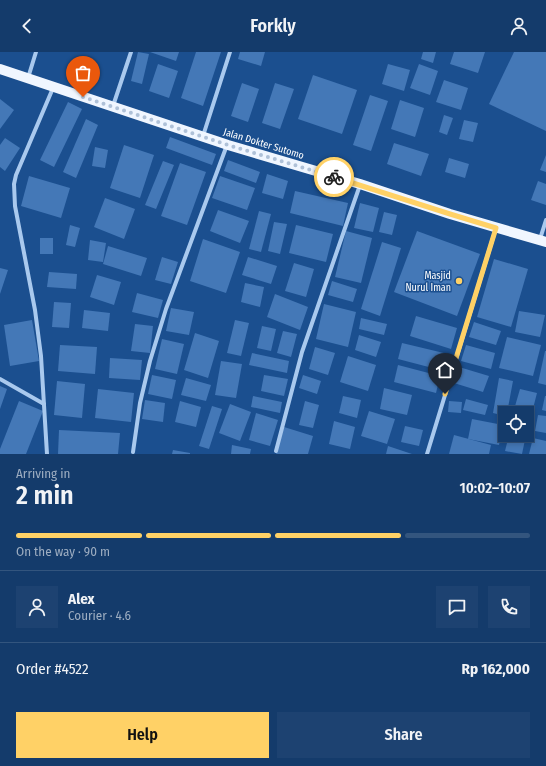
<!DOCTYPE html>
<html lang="en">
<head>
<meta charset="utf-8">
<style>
	body { margin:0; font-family:"Fira Sans Condensed",sans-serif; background:#1d4271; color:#f1f3f6; height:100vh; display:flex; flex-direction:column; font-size:15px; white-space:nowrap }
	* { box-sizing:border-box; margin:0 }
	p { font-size:13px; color:#9dadc1 }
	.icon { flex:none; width:22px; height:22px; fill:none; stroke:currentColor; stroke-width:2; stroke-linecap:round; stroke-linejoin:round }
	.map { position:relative; height:402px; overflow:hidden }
	.details { display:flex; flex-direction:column; background:#143b6b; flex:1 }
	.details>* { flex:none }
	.fabs { position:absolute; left:498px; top:354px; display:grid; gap:8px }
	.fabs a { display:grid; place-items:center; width:36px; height:36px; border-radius:0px; background:#143b6b; box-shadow:0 2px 6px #0003,0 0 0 1px #33557e; font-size:20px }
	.pin { position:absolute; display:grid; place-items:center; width:34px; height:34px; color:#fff; margin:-41px -17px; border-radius:50% 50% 50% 0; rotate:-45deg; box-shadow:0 0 4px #0007 }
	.pin .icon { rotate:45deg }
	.courier { position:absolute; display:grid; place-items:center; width:40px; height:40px; margin:-20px; border:3px solid #ffd166; border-radius:50%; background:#fff; color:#222; box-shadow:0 1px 5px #0007 }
	.summary em { font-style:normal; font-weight:600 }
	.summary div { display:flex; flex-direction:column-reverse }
	.summary { display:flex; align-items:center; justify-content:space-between; height:68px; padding:0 16px }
	h1 { font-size:26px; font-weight:600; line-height:30px }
	.bar { display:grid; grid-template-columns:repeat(4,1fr); gap:6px 4px; align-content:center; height:48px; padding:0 16px }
	.bar i { height:5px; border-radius:3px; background:#33557e }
	.bar .selected { background:#ffd166 }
	.bar p { grid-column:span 4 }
	.line { display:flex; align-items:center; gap:10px; padding:0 16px; border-top:1px solid #33557e }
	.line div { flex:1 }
	.round { display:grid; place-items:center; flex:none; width:42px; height:42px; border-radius:0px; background:#1d4271 }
	.button { display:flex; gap:8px; margin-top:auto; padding:8px 16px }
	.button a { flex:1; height:46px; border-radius:0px; background:#ffd166; color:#111; font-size:16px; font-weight:600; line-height:46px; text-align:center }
	.button a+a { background:#1d4271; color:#f1f3f6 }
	header { display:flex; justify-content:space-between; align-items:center; height:52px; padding:0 16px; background:#143b6b; font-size:18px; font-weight:600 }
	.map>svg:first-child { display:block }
</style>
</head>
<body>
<header><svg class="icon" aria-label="back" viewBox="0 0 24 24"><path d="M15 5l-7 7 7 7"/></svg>Forkly<svg class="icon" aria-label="person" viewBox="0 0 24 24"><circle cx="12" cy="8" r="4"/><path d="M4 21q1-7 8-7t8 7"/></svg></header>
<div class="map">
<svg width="546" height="402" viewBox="0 0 546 402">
	<rect width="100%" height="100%" fill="#1b4f8f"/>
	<g fill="#4478b7">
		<path d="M138,0l11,2 -7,30 -11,-3z"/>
		<path d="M150,0h29l-3,9z"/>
		<path d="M196,0h25l-18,54 -22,-8z"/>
		<path d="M240,0h25l-4,14 -23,-7z"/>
		<path d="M423,0h13l-3,11 -12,-4z"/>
		<path d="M454,0h31l-7,21 -28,-9z"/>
		<path d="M514,0h32v79l-57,-27z"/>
		<path d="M158,12l20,7 -9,27 -20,-7z"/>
		<path d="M388,12l22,6 -6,21 -22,-7z"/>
		<path d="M419,12l19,7 -8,24 -20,-7z"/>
		<path d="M313,23l44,15 -15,44 -44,-15z"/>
		<path d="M444,28l24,8 -7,22 -25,-8z"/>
		<path d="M242,31l17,6 -11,33 -17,-6z"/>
		<path d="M275,31l19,6 -14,40 -18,-6z"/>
		<path d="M370,43l18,6 -17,50 -18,-6z"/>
		<path d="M0,47l14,11 -14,19z"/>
		<path d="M400,48l24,8 -9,29 -24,-8z"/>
		<path d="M68,50l14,7 -28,58 -14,-7z"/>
		<path d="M444,63l9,3 -6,17 -8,-3z"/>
		<path d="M86,67l12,6 -22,53 -13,-6z"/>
		<path d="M464,68l14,3 -5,19 -14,-3z"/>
		<path d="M170,85l46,17 -4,11 -46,-17z"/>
		<path d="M5,86l15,10 -15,23 -5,-4v-22z"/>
		<path d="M394,91l35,11 -8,22 -34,-12z"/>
		<path d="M124,93l30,10 -14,43 -30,-10z"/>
		<path d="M95,95l13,3 -3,18 -13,-2z"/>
		<path d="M546,103v17l-6,-2z"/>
		<path d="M449,106l20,6 -4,14 -20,-6z"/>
		<path d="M228,108l32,12 -4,11 -32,-12z"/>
		<path d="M163,109l11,4 -18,44 -11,-4z"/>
		<path d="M180,111l26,9 -19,53 -26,-9z"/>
		<path d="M267,122l21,7 -5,18 -21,-6z"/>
		<path d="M29,124l41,12 -9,30 -40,-12z"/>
		<path d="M220,124l35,12 -8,22 -35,-12z"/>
		<path d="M538,129l8,3v21l-15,-5z"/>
		<path d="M295,139l53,12 -5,23 -53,-13z"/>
		<path d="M105,146l30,11 -11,30 -30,-12z"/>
		<path d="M360,151l19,5 -6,24 -19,-4z"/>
		<path d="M218,158l31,11 -9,22 -30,-12z"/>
		<path d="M259,159l12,3 -10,38 -12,-3z"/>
		<path d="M384,160l13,3 -5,20 -13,-3z"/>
		<path d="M274,170l13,2 -7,30 -12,-3z"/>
		<path d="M70,173l10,3 -5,19 -9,-2z"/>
		<path d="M296,173l37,9 -7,28 -37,-9z"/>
		<path d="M346,179l26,7 -11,45 -26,-6z"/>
		<path d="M417,179l63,23 -23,62 -63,-24z"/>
		<rect x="40" y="186" width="13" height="16"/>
		<path d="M203,187l37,13 -14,41 -36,-12z"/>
		<path d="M90,188l16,3 -3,19 -15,-2z"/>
		<path d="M382,190l19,6 -21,68 -19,-7z"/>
		<path d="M108,194l39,12 -6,18 -38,-12z"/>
		<path d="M162,205l16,5 -7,22 -16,-4z"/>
		<path d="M248,205l29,9 -6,18 -29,-9z"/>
		<path d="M494,207l34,10 -17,58 -34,-10z"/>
		<path d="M294,211l20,6 -8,28 -21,-6z"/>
		<path d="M0,216l8,2 -8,24z"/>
		<path d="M49,220l28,2 -1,15 -29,-2z"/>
		<path d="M97,223l24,7 -7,23 -24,-8z"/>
		<path d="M332,229l25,8 -4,13 -25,-7z"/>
		<path d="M245,231l19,4 -4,20 -19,-5z"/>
		<path d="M137,241l26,7 -5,18 -26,-6z"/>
		<path d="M275,242l33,13 -8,23 -33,-13z"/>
		<path d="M54,250l17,1 -2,25 -17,-1z"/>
		<path d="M324,252l32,8 -8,35 -32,-8z"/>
		<path d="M171,256l23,4 -5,23 -23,-4z"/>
		<path d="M84,258l26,3 -2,18 -26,-3z"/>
		<path d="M519,259l26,4 -5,22 -25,-5z"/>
		<path d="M416,264l41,12 -6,21 -41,-13z"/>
		<path d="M361,266l26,6 -3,11 -25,-6z"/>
		<path d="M32,268l7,41 -29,5 -6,-41z"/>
		<path d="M235,268l14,3 -8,33 -14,-3z"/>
		<path d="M474,270l27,9 -5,14 -27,-8z"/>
		<path d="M135,272l18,2 -3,27 -19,-2z"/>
		<path d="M262,274l14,3 -5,22 -14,-3z"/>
		<path d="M283,279l14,3 -6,23 -14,-4z"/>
		<path d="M195,281l24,8 -11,37 -24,-8z"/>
		<path d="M359,283l22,7 -5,15 -21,-7z"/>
		<path d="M507,285l34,8 -8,31 -34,-8z"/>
		<path d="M162,287l22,5 -7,30 -22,-5z"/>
		<path d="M402,291l46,11 -4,17 -46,-12z"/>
		<path d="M60,293l37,2 -2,27 -37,-3z"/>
		<path d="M466,293l29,8 -4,16 -30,-8z"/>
		<path d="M315,295l20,6 -7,22 -19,-6z"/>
		<path d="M545,299h1v34l-8,-2z"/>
		<path d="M252,301l37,8 -2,12 -38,-8z"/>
		<path d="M348,304l28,9 -8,26 -28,-9z"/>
		<path d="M110,306l32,2 -2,20 -31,-2z"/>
		<path d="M221,309l21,3 -6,34 -21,-3z"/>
		<path d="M398,313l42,11 -4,17 -42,-11z"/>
		<path d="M459,315l30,9 -6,16 -29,-9z"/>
		<path d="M152,323l24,5 -4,19 -24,-5z"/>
		<path d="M264,323l24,4 -4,17 -23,-5z"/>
		<path d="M303,323l18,6 -4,13 -18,-6z"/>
		<path d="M186,326l25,7 -5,16 -25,-6z"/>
		<path d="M499,326l14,3 -6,32h-2v3l-12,-3z"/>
		<path d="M57,329l28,3 -3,34 -28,-3z"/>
		<path d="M0,334l7,3 -7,20z"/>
		<path d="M384,336l28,7 -5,20 -27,-6z"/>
		<path d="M98,337l36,4 -3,29 -36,-4z"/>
		<path d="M520,337l17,4 -8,31 -2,-1v-10h-14z"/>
		<path d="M253,344l29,6 -2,11 -29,-6z"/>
		<path d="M343,344l18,4 -4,18 -18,-5z"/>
		<path d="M545,344h1v15l-4,-1z"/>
		<path d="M466,347l22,6 -3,10 -22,-5z"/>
		<path d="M145,348l20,3 -2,19 -21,-3z"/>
		<path d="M19,349l24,10 -17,43h-26v-5z"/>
		<path d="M180,349l21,6 -5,20 -21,-5z"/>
		<path d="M305,349l14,4 -6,23 -14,-3z"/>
		<path d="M449,349l13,1 -1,11 -13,-1z"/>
		<path d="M230,352l21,8 -11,29 -21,-8z"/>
		<path d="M212,354l10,3 -13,40 -10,-3z"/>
		<path d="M369,359l26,8 -8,25 -26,-8z"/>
		<path d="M256,361l22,7 -8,26 -21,-6z"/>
		<path d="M538,363l8,1v17l-11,-2z"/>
		<path d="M472,367l31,6 -4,20 -31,-6z"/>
		<path d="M334,369l21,6 -5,22 -21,-5z"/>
		<path d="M405,374l18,4 -4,16 -18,-4z"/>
		<path d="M284,375l29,9 -5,18h-32z"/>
		<path d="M59,378l61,3 -2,21h-60z"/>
		<path d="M454,383l37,10 -2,9h-40z"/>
		<path d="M509,383h17l-4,19 -17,-3z"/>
		<path d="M533,386l13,3v13h-17z"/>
		<path d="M232,393l19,4 -1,5h-19z"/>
		<path d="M388,394l24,8h-26z"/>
		<path d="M173,398l17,3v1h-18z"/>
	</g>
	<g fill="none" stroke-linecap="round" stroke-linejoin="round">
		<g stroke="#a9c9ee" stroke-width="4">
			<path d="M28,26l8,-26"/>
			<path d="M113,54l18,-54"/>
			<path d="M203,84l27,-84"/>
			<path d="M540,187l6,-19"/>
			<path d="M0,327l44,25"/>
			<path d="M276,399l26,-99 58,-167"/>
			<path d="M133,400l7,-49 10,-42 16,-52 61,-164"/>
			<path d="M47,402l-6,-98 -6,-46 -20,-104 -1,-22 2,-9 37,-87"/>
			<path d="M427,402l69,-226"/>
		</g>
		<path stroke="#f0f6ff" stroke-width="10" d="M0,17l228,76 132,39 90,30 96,28"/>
	</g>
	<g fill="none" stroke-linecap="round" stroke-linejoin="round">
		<path stroke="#afc1d8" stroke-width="4" stroke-dasharray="0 7.2" d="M83,45l145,48 106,32"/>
		<path stroke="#ffd166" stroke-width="5" d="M334,125l116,37 46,14 -51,166"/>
	</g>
	<circle fill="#ffd166" stroke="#1b4f8f" stroke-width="1.5" cx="459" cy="229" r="4"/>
	<g text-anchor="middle" stroke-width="3" stroke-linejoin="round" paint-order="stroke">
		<g font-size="10" fill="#fff" stroke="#1b4f8f">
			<text transform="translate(264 91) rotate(17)" y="4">Jalan Dokter Sutomo</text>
		</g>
		<g font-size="10" fill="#fff" stroke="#1b4f8f" text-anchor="end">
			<text x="451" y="227">Masjid<tspan x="451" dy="12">Nurul Iman</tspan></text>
		</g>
	</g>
</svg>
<div class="fabs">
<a><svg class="icon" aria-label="locate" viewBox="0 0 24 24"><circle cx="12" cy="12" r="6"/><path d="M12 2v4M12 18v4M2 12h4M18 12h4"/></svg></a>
</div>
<div class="pin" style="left:83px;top:45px;background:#ea580c"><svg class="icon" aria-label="bag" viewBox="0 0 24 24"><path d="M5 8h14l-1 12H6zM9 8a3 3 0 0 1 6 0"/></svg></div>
<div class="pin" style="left:445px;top:342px;background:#1f2937"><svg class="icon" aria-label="home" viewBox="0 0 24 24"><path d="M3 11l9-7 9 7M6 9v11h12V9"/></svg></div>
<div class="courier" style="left:334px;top:125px"><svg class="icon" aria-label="bike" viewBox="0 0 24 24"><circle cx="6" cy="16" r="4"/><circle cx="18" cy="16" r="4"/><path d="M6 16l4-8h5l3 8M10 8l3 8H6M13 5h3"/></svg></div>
</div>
<section class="details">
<div class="summary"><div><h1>2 min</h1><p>Arriving in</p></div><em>10:02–10:07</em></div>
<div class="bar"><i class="selected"></i><i class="selected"></i><i class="selected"></i><i></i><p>On the way · 90 m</p></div>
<div class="line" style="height:72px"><a class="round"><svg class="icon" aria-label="person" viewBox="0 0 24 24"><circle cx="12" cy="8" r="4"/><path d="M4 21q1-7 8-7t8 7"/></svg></a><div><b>Alex</b><p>Courier · 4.6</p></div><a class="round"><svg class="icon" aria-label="chat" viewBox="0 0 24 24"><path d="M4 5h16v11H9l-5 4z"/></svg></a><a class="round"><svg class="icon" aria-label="phone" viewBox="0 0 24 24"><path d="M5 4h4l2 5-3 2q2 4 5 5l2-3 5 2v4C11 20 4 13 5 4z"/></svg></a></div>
<div class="line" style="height:52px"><div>Order #4522</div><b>Rp 162,000</b></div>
<div class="button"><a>Help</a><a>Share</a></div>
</section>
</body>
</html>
